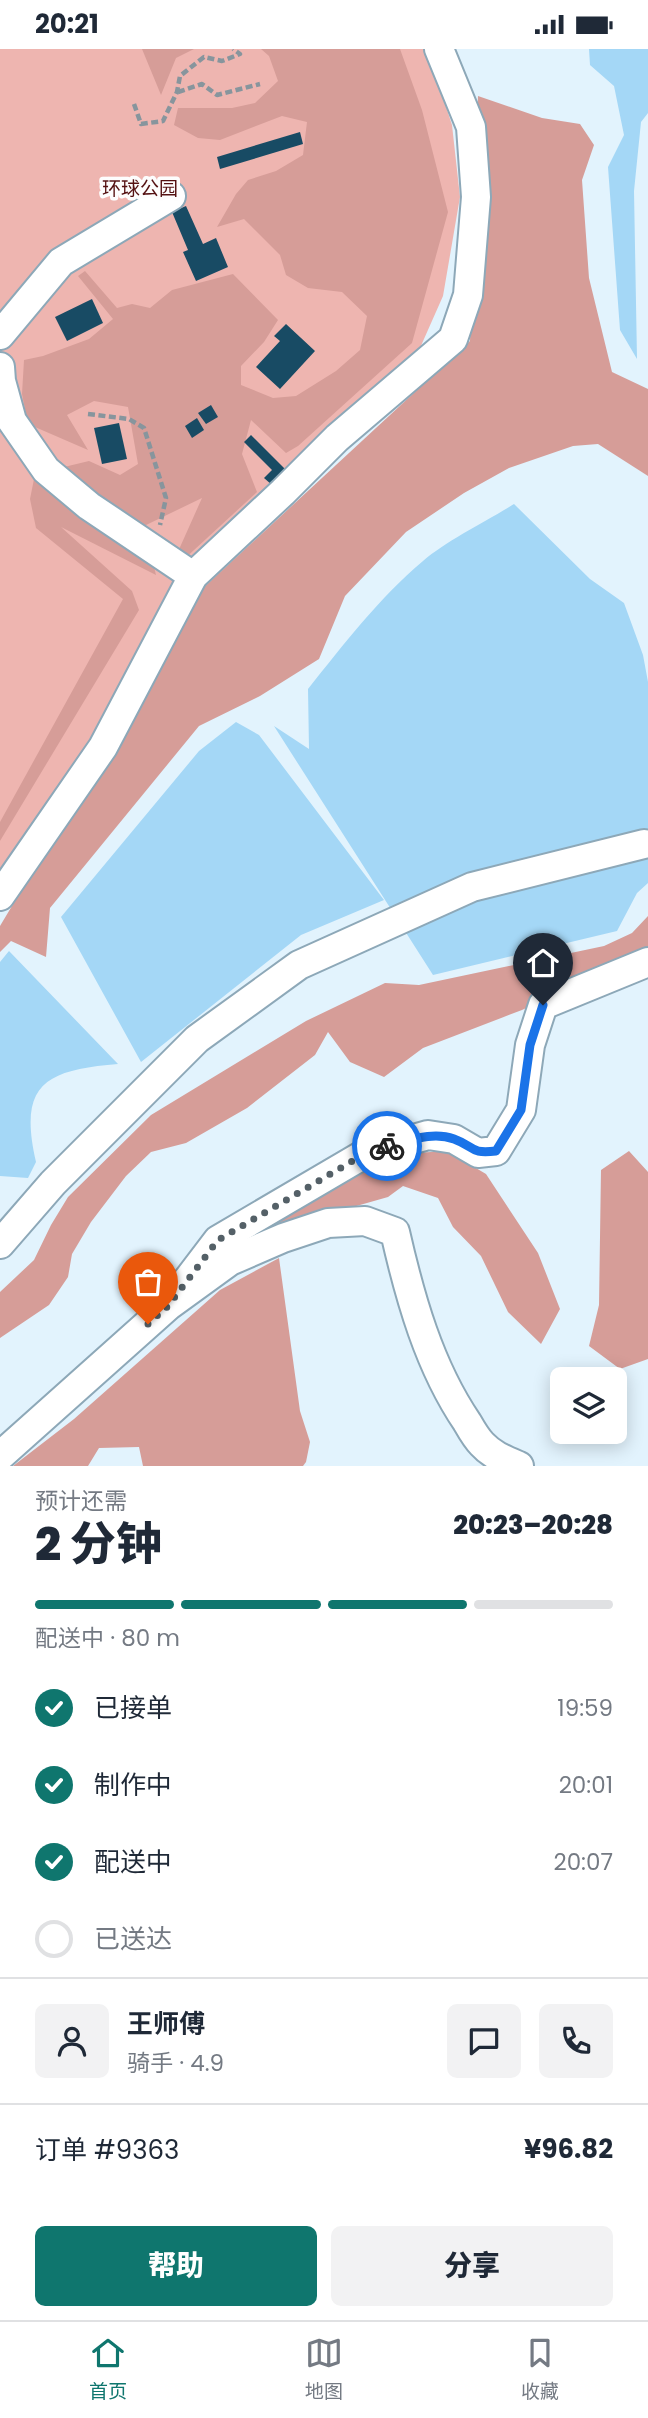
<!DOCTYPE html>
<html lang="zh">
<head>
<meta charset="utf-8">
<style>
	body { margin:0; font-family:Poppins,"Noto Sans SC",sans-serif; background:#f2f2f3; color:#1f2937; height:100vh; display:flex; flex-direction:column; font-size:26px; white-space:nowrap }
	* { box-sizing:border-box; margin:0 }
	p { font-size:23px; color:#747a83 }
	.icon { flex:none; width:38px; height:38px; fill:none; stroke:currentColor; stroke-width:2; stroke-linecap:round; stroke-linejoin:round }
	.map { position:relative; height:1417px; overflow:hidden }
	.drawer { display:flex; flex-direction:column; background:#fff; flex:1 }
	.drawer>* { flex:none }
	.controls { position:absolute; left:550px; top:1318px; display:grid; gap:14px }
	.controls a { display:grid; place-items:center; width:77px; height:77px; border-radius:10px; background:#fff; box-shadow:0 4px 18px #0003; font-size:35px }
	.pin { position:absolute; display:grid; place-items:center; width:60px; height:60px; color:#fff; margin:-72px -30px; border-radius:50% 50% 50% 0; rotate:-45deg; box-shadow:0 0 7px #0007 }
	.pin .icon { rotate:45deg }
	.courier { position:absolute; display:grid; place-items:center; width:70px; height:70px; margin:-35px; border:5px solid #1a73e8; border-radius:50%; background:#fff; color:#222; box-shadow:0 2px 9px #0007 }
	.summary em { font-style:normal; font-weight:800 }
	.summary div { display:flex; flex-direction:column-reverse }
	.summary { display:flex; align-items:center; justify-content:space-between; height:119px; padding:0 35px }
	h1 { font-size:46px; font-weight:800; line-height:52px }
	.bar { display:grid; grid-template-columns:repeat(4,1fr); gap:10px 7px; align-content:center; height:84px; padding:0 35px }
	.bar i { height:9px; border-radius:5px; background:#e0e1e3 }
	.bar .on { background:#0f766e }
	.bar p { grid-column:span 4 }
	.line { display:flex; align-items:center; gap:18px; padding:0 35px; border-top:2px solid #e0e1e3 }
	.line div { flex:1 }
	.round { display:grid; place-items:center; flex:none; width:74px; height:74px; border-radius:10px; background:#f2f2f3 }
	ol { padding:0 35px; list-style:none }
	li { display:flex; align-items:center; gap:21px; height:77px }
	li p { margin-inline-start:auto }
	li .icon { padding:7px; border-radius:50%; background:#0f766e; color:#fff; stroke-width:4 }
	li:last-child { color:#747a83 }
	li i { width:38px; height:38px; border:4px solid #e0e1e3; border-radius:50% }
	.button { display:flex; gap:14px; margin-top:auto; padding:14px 35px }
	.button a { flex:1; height:80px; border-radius:10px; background:#0f766e; color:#fff; font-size:28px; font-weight:800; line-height:80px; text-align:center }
	.button a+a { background:#f2f2f3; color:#1f2937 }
	.status { display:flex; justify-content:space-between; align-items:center; height:49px; padding:0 35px; background:#fff; direction:ltr }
	.status svg { height:19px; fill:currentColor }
	.tab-bar { display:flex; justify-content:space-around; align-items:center; height:98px; border-top:2px solid #e0e1e3; background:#fff; font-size:19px; color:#747a83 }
	.tab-bar a { display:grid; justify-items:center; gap:4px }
	.tab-bar .on { color:#0f766e }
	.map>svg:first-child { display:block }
</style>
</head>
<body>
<div class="status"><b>20:21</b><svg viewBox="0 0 49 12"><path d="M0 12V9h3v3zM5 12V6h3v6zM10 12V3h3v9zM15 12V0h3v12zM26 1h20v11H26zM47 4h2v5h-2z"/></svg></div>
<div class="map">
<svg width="648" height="1417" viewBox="0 0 648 1417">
	<rect width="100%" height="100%" fill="#e2f3fd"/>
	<path fill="#eeb5b0" d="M0,0h427l25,76 8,72 -17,99 -23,52 -215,208 -114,190 -91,137z"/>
	<g fill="#d69d98">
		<path d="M142,0h52l-18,9 -15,37z"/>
		<path d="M261,0h139l22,61 26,102 -36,131 -114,103 -12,7 -35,-33 -9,34 15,38 -89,82 34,-76 -58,28 12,49 -95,-48 71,64 7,19 -139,231v-19l123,-223 -87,-71 -6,-29 5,-25 54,-13 31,14 18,-11 -10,-57 -34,-6 -27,14 21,35 -60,-26 -6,-30 2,-34 19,-4 46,-17 24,-20 -35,-43 7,-5 32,37 15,-4 18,4 22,-18 61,-16 45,46 -14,22 -23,24v19l32,13 23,-2 40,-25 24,-21 7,-34 -25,-24 -34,-4 -22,-13 -6,-20 -36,-36 -27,8 19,-33 12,-14 28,-9 27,-16 4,-33 -25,-6 -62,24 -22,-2 -24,-13 4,-17h54l23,-5 23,-22 -9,-25z"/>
		<path d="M478,47l64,22 38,6 14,21 -12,35 7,98 23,94 36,17v87l-50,-32 -25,2 -64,22 -45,25 -58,39 -61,64 -26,63 -59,37 -61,30 -149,182 -4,49 -35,-16 -11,11v-26l202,-337 268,-248z"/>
		<path d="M648,867v34l-126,60 -99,38 -39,29 -34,-15 -22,-30 -13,23 -68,53 -61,35 -35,9 -25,24 -35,46 -19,32 -4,23 -19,28 -49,33v-46l34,-32 17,-35 17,-28 83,-82 155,-94 79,-38 34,2 185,-39 28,-13z"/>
		<path d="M447,1102l39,23 52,79 22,56 -19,35 -33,-32 -27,-56 -28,-29 -15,-29 -35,-12 -15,11 -123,35 9,-22 125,-56z"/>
		<path d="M629,1102l19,21v187l-28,10 -31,-23 10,-41 2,-135z"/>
		<path d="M279,1209l21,153 10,31 -4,20 -3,4h-160l-4,-19 -40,1 -11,18h-75l61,-47 146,-129z"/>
	</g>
	<g fill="#a4d7f6">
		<path d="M589,0h59v64l-7,9 -7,69 3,168 -17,-29 -12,-163 16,-32 -10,-49 -24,-21z"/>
		<path d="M514,455l76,75 34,24 19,52 5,27v201l-11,10 -20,38 -184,44 -159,-249 35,23 -1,-60c36,-45 71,-91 115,-128 23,-20 64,-40 91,-57z"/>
		<path d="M236,673l23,13 125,165 -83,35 -160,127 -80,-145 138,-166z"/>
		<path d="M9,902l109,113c-73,6 -100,20 -82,98l-8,16 -28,-2v-214z"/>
	</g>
	<g fill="#184b64">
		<path d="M300,83l3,12 -83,25 -3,-12z"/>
		<path d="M186,157l17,38 13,-6 12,29 -32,14 -13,-29 5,-2 -16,-38z"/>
		<path d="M92,250l11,24 -36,18 -12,-24z"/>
		<path d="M286,275l29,27 -35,38 -24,-22 24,-26 -6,-5z"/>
		<path d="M211,356l7,12 -12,7 -8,-11z"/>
		<path d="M197,369l7,12 -12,8 -7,-12z"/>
		<path d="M119,374l8,36 -25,5 -8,-36z"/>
		<path d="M251,386l36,36 -15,14 -8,-7 8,-8 -28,-28z"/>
	</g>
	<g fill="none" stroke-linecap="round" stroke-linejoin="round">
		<defs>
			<g id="minor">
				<path d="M0,286l61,-73 110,-66"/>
				<path d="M0,318l1,14 11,40 34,49 43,36 104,70"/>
				<path d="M0,847l103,-149 90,-171 90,-84 54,-54 116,-99 15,-44 8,-98 -5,-70 -32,-78"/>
				<path d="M0,1195l53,-61 144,-144 102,-74 173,-78 172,-43"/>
				<path d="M186,1233l32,-42 150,-88 60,-17 26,4 24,14 18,-2 25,-41 9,-65 13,-40 105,-43"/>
				<path d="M0,1407l168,-150 62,-45 53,-23 45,-15 37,-2 30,11c15,66 34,134 72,190 4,7 9,16 15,22 10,11 23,16 37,22"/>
			</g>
		</defs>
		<use href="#minor" stroke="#8da8b8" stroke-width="32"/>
		<g stroke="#87959d" stroke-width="4.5" stroke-dasharray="7 3.5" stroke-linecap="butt">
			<path d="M178,43l24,-8 15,11 43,-11"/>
			<path d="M134,55l7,20 22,-3 14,-29 3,-16 24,-19 18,4 18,-7 -7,-5"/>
			<path d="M88,365l41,5 15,9 22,70 -6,27"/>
		</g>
		<use href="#minor" stroke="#fff" stroke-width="28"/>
	</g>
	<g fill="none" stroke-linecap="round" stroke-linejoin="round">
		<path stroke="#546067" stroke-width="7" stroke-dasharray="0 12.6" d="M148,1275l20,-18 50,-66 150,-88 19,-6"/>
		<path stroke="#1a73e8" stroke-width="9" d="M387,1097c22,-5 45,-15 67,-7 22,8 15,15 42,12l25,-41 9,-65 13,-40"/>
	</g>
	<g text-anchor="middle" stroke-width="7" stroke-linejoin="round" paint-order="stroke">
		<g font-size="19" fill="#541112" stroke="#fdfdfd">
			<text x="140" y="146">环球公园</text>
		</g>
	</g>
</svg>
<div class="controls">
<a><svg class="icon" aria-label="layers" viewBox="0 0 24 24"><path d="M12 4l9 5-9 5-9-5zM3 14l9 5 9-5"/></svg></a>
</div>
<div class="pin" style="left:148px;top:1275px;background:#ea580c"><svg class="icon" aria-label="bag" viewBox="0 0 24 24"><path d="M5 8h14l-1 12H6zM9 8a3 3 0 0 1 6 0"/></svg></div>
<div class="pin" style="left:543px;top:956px;background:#1f2937"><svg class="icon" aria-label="home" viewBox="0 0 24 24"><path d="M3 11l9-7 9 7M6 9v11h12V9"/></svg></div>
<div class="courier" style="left:387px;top:1097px"><svg class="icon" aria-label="bike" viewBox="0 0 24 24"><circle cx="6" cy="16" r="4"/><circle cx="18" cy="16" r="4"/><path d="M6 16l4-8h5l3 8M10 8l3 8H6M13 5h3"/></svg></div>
</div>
<section class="drawer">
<div class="summary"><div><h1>2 分钟</h1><p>预计还需</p></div><em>20:23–20:28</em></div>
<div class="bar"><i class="on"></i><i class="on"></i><i class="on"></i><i></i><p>配送中 · 80 m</p></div>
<ol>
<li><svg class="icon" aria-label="check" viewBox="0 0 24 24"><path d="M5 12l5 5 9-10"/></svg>已接单<p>19:59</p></li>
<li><svg class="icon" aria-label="check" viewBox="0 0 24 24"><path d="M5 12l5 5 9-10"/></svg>制作中<p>20:01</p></li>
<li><svg class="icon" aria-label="check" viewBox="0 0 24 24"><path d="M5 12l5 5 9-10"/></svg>配送中<p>20:07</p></li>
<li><i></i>已送达</li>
</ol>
<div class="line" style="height:126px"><a class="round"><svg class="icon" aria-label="person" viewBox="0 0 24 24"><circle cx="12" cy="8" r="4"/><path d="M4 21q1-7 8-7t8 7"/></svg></a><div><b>王师傅</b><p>骑手 · 4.9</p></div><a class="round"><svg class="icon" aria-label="chat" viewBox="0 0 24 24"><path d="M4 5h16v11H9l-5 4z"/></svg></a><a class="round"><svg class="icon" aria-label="phone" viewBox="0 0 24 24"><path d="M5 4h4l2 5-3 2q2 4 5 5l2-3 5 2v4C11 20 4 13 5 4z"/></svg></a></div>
<div class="line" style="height:91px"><div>订单 #9363</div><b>¥96.82</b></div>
<div class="button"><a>帮助</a><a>分享</a></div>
</section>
<nav class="tab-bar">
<a class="on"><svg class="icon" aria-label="home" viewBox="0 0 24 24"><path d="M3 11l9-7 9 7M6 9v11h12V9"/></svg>首页</a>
<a><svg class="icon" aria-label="map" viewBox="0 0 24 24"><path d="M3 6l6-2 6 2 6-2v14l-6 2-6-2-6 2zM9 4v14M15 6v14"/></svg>地图</a>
<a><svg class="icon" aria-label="saved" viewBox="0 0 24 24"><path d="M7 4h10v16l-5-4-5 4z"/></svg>收藏</a>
</nav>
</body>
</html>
